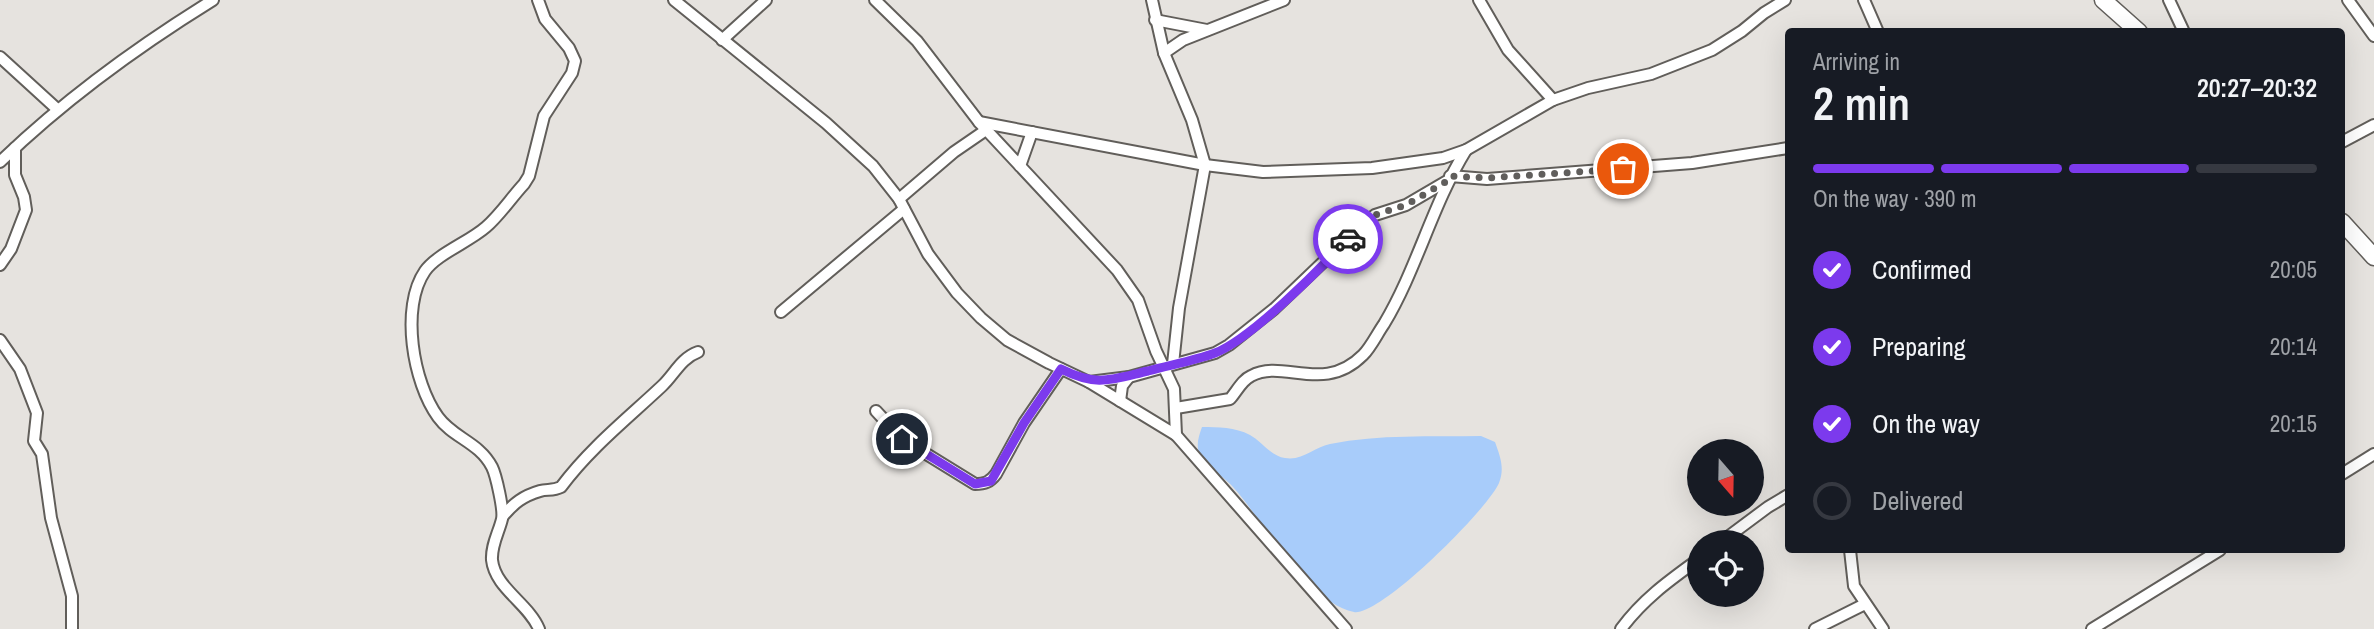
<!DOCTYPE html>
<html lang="en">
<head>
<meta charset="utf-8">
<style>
	body { margin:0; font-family:"Archivo Narrow",sans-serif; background:#20242c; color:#f1f3f6; height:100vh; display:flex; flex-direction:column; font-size:26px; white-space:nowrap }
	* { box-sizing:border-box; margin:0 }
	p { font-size:23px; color:#9ea1a6 }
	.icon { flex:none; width:38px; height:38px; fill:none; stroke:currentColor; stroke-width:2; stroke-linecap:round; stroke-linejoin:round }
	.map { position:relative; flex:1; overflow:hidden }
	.sheet { position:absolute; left:1785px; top:28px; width:560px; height:525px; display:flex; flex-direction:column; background:#171b24; border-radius:7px; box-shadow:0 7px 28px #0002 }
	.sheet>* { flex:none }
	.needle { width:46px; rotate:160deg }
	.buttons { position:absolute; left:1687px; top:439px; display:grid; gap:14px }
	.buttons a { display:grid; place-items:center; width:77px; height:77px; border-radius:50%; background:#171b24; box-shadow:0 7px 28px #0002; font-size:35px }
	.pin { position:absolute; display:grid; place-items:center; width:60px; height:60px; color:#fff; margin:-30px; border:4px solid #fff; border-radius:50%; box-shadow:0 2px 7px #0007 }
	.courier { position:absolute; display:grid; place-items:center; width:70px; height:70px; margin:-35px; border:5px solid #7c3aed; border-radius:50%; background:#fff; color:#222; box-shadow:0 2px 9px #0007 }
	.summary em { font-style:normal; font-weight:600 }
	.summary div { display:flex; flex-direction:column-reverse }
	.summary { display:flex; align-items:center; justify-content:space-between; height:119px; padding:0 28px }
	h1 { font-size:46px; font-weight:600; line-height:52px }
	.bar { display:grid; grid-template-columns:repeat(4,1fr); gap:10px 7px; align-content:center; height:84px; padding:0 28px }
	.bar i { height:9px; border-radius:5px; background:#363941 }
	.bar .selected { background:#7c3aed }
	.bar p { grid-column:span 4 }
	ol { padding:0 28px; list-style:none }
	li { display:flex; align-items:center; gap:21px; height:77px }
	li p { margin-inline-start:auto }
	li .icon { padding:7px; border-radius:50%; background:#7c3aed; color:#fff; stroke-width:4 }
	li:last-child { color:#9ea1a6 }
	li i { width:38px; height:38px; border:4px solid #363941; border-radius:50% }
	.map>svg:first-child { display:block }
</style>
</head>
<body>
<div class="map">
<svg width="2374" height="629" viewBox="0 0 2374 629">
	<rect width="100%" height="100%" fill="#e6e3df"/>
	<path fill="#a8ccfa" d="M1202,427c16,0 33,0 48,8 11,6 21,21 35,23 18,3 29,-11 45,-14 50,-10 100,-7 151,-8l14,6c5,14 10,26 4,41 -11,26 -119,134 -145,129 -48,-10 -90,-91 -121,-125 -10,-12 -28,-19 -34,-34 -3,-10 0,-17 3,-26z"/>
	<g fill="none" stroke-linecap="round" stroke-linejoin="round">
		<defs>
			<g id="street">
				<path d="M538,0l7,19 24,29 6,13 -3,12 -28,43 -15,60 -5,8c-13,14 -24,31 -38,43 -17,15 -49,27 -61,44 -25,36 -12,112 13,146 15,21 41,25 54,50 4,8 12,43 10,52 -3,13 -11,26 -10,41 3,28 37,44 47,69"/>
				<path d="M674,0l152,123 47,43 26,33 29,55 29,39 24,25 26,22 42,23 40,19 87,53 170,194"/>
				<path d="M875,0l42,41 62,81 138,148 21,30 18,51 18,38 2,46"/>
				<path d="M1152,0l12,53 28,67 13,45 -26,143 -6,56"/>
				<path d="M1479,0l29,50 45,50"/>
				<path d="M1864,0l14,32"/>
				<path d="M2169,0l15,32"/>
				<path d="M2348,0l26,36"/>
				<path d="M1155,20l52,10"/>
				<path d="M722,40l44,-40"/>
				<path d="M1164,53l19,-13 101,-40"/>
				<path d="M0,57l57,52"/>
				<path d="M979,122l226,43 58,7 109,-4 71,-10 23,-8 87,-50 35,-12 63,-14 61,-24 30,-19 22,-18 21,-13"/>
				<path d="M2342,142l32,-17"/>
				<path d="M0,162c64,-62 137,-115 213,-162"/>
				<path d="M1020,166l12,-34"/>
				<path d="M1450,176l37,3 205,-16 96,-15"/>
				<path d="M899,199l55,-47 32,-22"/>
				<path d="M0,265l11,-16 15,-39 -2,-13 -9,-22v-27"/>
				<path d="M781,312l123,-103"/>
				<path d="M0,340l20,29 17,44 -3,28 8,13 9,64 21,78v33"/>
				<path d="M1089,382l40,-5 86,-24 14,-8 45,-36 88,-84 13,-10 31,-10 41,-24"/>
				<path d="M1120,401l2,-15 7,-9"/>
				<path d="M1176,408l54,-9c7,-8 12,-19 21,-23 32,-18 72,19 112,-21 8,-8 14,-21 21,-31 33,-55 48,-119 82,-174"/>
				<path d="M876,411l26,28 73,45c10,0 15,-2 21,-10l28,-51 37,-54"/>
				<path d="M2342,474l32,-20"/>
				<path d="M503,516c11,-13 20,-20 37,-25 7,-2 13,0 21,-4 29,-39 67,-69 101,-101 12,-11 19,-28 36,-34"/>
				<path d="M1721,542l47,-35 20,-12"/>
				<path d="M1850,550l4,36 29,43"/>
				<path d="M1621,629c22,-30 49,-49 78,-70"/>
				<path d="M1815,629l50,-25"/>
				<path d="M2092,629l128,-79"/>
			</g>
			<g id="primary">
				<path d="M2103,0l36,32"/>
				<path d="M2342,222l32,35"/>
			</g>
		</defs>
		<use href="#street" stroke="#615e5a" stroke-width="14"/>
		<use href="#primary" stroke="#615e5a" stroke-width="19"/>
		<use href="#street" stroke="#fff" stroke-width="10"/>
		<use href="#primary" stroke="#fff" stroke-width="16"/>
	</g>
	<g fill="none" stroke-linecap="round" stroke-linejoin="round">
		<path stroke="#605e5c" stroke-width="7" stroke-dasharray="0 12.6" d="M1348,239l27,-24 31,-10 41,-24 3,-5 37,2 136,-9"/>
		<path stroke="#7c3aed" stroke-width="9" d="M902,439l73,45 16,-3 33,-58 37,-54c36,18 49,11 87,2 21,-6 46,-10 67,-18 36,-14 105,-84 133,-114"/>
	</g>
</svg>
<div class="buttons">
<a><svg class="needle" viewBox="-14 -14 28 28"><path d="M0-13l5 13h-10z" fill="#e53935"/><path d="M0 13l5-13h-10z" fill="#9ea1a6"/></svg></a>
<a><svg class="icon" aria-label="locate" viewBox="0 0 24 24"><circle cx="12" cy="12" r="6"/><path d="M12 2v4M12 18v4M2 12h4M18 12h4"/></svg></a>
</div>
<div class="pin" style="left:1623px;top:169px;background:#ea580c"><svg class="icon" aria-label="bag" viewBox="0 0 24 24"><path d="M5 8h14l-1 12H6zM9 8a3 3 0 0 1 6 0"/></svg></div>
<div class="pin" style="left:902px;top:439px;background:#1f2937"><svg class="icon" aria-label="home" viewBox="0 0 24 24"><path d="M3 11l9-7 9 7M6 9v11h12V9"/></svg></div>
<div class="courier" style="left:1348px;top:239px"><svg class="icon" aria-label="car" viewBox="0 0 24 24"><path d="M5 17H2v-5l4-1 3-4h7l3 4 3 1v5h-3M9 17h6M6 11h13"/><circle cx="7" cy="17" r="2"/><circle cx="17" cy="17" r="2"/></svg></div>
<section class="sheet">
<div class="summary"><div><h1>2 min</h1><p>Arriving in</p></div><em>20:27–20:32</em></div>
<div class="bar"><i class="selected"></i><i class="selected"></i><i class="selected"></i><i></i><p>On the way · 390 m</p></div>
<ol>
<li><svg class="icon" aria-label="check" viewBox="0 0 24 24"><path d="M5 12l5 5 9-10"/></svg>Confirmed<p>20:05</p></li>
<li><svg class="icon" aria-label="check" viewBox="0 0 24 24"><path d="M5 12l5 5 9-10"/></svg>Preparing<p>20:14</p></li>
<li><svg class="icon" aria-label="check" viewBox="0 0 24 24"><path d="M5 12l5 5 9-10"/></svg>On the way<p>20:15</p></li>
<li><i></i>Delivered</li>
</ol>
</section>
</div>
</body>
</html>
